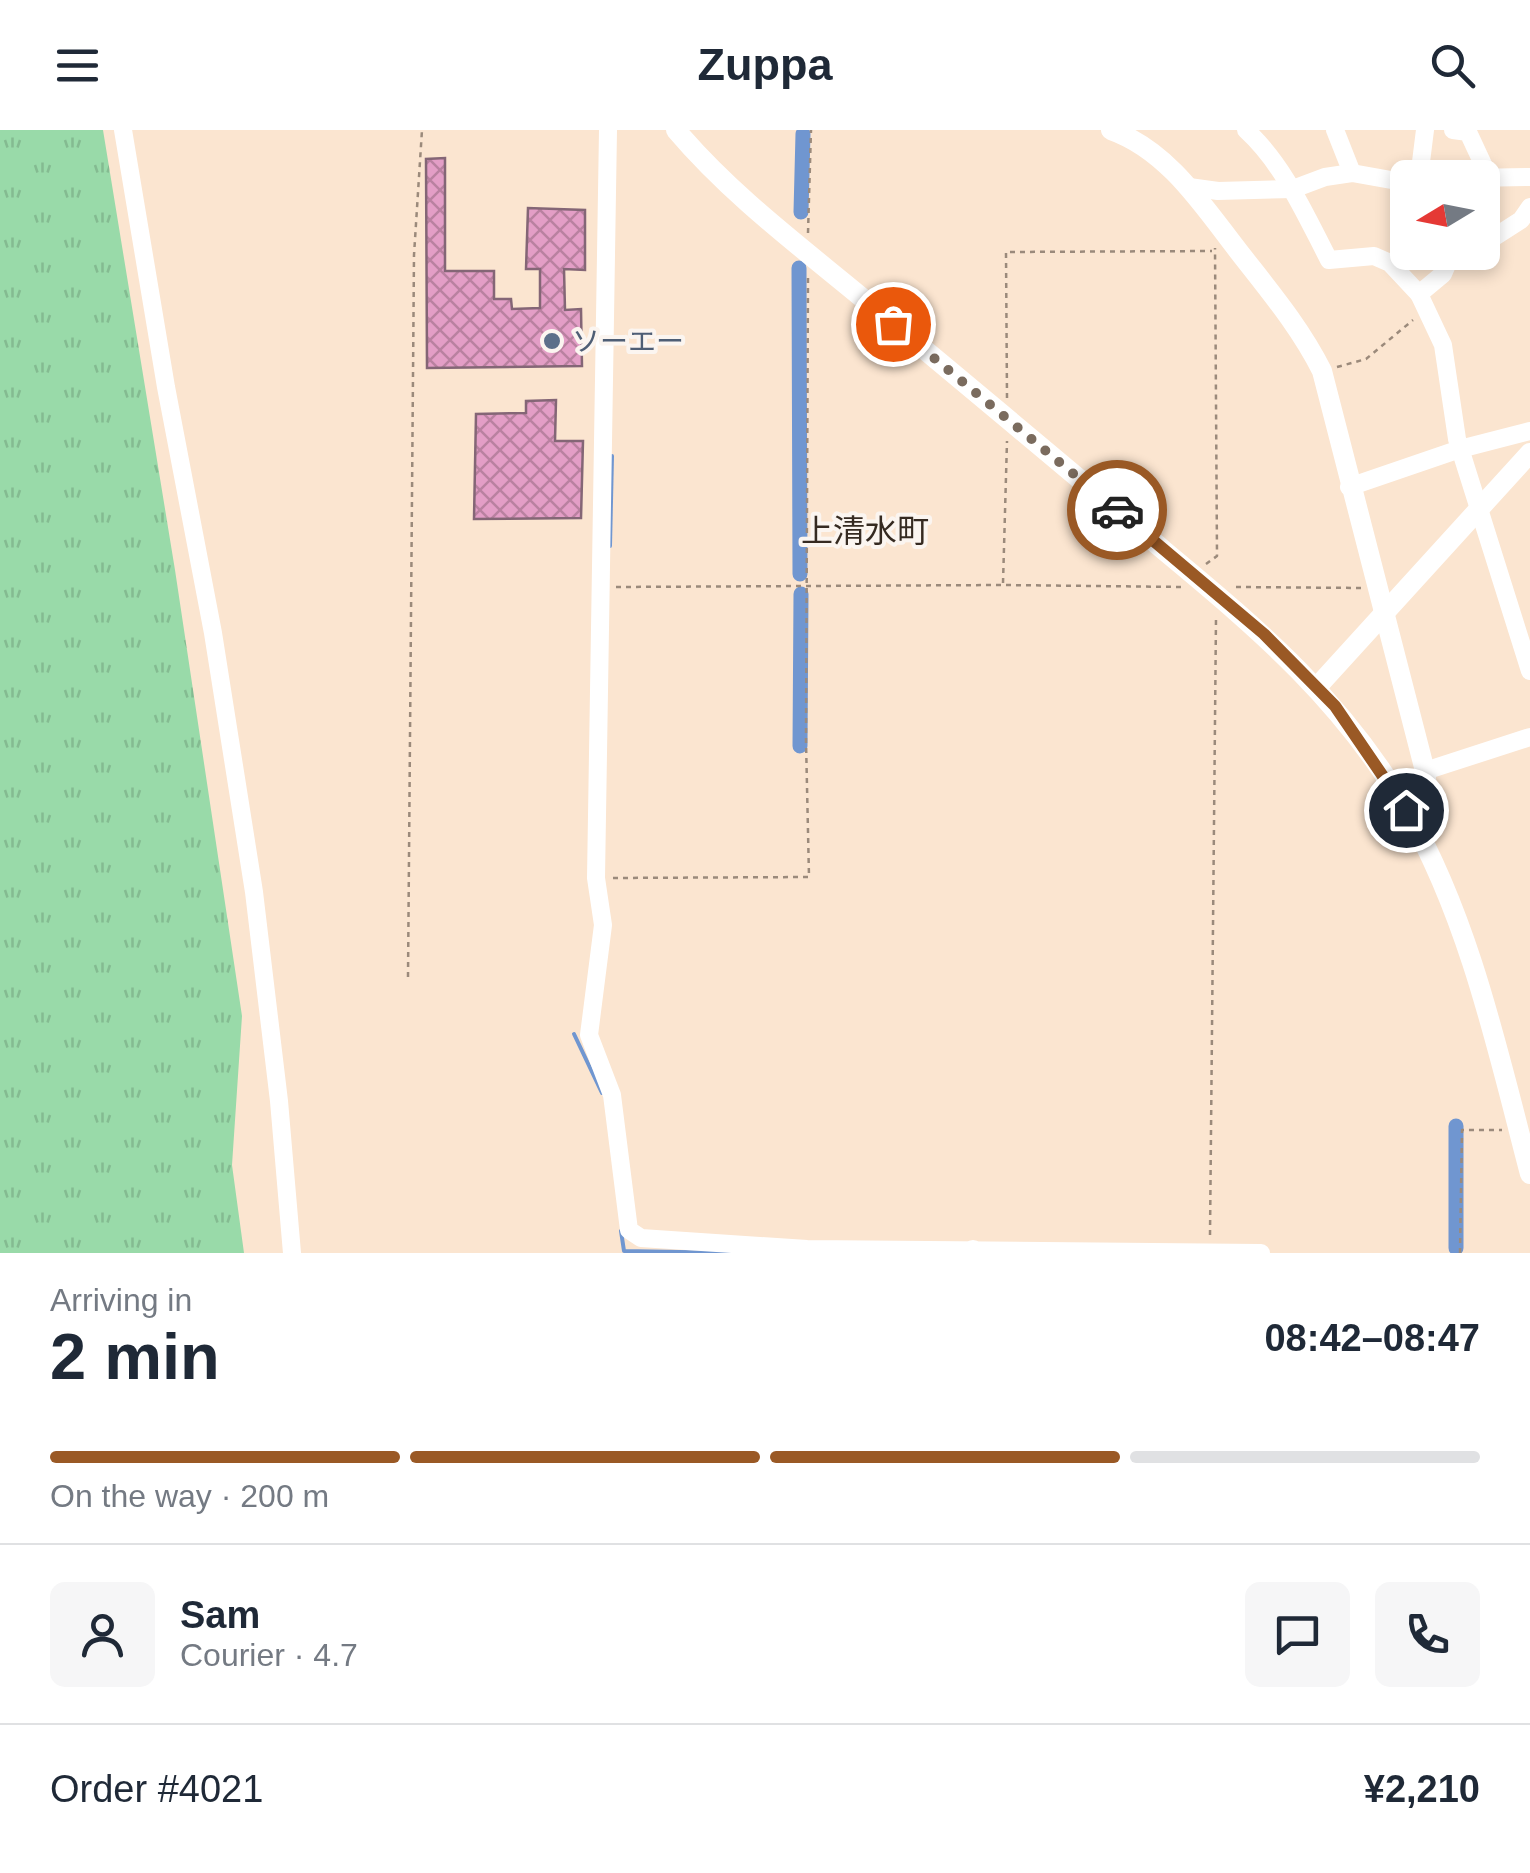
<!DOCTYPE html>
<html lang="en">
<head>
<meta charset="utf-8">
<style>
	body { margin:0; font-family:Helvetica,"Noto Sans JP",sans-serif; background:#f6f6f7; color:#1f2937; height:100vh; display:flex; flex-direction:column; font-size:38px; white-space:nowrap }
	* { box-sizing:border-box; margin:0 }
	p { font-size:32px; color:#747a83 }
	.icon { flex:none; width:55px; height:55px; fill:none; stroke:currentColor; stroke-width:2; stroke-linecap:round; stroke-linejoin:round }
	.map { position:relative; height:1123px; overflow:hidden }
	.side { display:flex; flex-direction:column; background:#fff; flex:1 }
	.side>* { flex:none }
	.needle { width:65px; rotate:260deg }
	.buttons { position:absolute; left:1390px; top:30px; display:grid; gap:20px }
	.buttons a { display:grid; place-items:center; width:110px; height:110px; border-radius:15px; background:#fff; box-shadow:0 5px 15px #0003; font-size:50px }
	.pin { position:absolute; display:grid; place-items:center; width:85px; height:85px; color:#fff; margin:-42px; border:5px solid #fff; border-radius:50%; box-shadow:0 2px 10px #0007 }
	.courier { position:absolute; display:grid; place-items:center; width:100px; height:100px; margin:-50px; border:8px solid #9a5925; border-radius:50%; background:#fff; color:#222; box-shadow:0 2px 12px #0007 }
	.summary em { font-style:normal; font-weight:800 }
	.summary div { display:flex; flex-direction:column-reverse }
	.summary { display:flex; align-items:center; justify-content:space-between; height:170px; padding:0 50px }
	h1 { font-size:65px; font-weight:800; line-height:75px }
	.bar { display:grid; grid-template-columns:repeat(4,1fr); gap:15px 10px; align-content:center; height:120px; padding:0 50px }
	.bar i { height:12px; border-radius:8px; background:#e0e1e3 }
	.bar .on { background:#9a5925 }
	.bar p { grid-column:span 4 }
	.line { display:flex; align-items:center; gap:25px; padding:0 50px; border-top:2px solid #e0e1e3 }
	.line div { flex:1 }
	.round { display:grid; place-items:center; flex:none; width:105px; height:105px; border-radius:15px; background:#f6f6f7 }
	header { display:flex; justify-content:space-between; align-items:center; height:130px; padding:0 50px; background:#fff; font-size:45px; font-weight:800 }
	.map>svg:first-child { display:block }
</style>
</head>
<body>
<header><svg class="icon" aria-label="menu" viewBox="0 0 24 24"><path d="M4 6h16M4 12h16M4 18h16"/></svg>Zuppa<svg class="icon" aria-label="search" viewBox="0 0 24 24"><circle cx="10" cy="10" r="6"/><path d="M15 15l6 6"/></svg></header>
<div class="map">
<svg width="1530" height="1123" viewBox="0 0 1530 1123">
	<defs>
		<pattern id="grass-tufts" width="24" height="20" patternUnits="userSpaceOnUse" patternTransform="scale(2.5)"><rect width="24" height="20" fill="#99daa9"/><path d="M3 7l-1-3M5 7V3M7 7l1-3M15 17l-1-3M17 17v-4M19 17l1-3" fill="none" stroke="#84bb91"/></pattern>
		<pattern id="building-cross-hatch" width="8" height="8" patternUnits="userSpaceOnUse" patternTransform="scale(2.5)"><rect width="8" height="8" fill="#e39ec6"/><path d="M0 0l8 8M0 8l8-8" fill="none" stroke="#b981a0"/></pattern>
	</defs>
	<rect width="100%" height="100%" fill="#fbe5d0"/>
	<path fill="url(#grass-tufts)" d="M0,0h103l72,440 67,446 -10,149 12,88h-244z"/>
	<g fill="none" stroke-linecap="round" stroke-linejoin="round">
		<g stroke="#7096d0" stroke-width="4">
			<path d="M610,416l2,-90"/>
			<path d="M574,904l28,59"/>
			<path d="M621,1101l3,20 111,2"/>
		</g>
		<g stroke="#7096d0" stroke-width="15">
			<path d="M801,82l2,-78"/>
			<path d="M799,138l1,306"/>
			<path d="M800,616l1,-152"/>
			<path d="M1456,1118v-122"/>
		</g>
	</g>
	<g fill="url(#building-cross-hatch)" stroke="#846676" stroke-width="2.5">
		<path d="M445,28v113h49v28h17l1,10 28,-1v-39h-14l2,-61 57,2v60l-21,-1 1,41 16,-1 1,57 -155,2 -1,-209z"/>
		<path d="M556,270l-1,41h28l-2,77 -107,1 2,-105 50,-1v-12z"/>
	</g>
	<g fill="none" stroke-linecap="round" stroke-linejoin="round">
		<g stroke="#9b8a7b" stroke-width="2.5" stroke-dasharray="5 5" stroke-linecap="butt">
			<path d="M808,103l3,-103"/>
			<path d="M1337,237l29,-8 47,-39"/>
			<path d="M1007,268l-1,-146 206,-1"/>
			<path d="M1206,434l11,-8 -2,-308"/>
			<path d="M1003,453l4,-142"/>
			<path d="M616,457l387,-2 180,2"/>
			<path d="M1236,457l126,1"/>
			<path d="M613,748l196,-1 -3,-136 2,-465"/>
			<path d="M408,847l6,-722 8,-125"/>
			<path d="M1210,1105l6,-617"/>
			<path d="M1460,1123l2,-123h40"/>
		</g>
		<g stroke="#fff" stroke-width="18">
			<path d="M123,0l43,257 47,246 41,259 25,209 13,152"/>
			<path d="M608,0l-12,748 7,47 -14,110 23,60 17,135 12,8 166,11 454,4"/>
			<path d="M1246,0c38,35 59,84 83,130l45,-4 16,7 29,31"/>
			<path d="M1335,0l17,43"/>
			<path d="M1453,0l15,2 20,43"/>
			<path d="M1419,48l6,-48"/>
			<path d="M1472,48l58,-1"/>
			<path d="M1189,57l29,4 75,-2 32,-12 27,-4 56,10"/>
			<path d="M1482,115l39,-25 9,-13"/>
			<path d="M1446,122l3,8 -6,14 -24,20 24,51 14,94 73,232"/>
			<path d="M1449,130l25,-8"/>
			<path d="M1349,357l111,-38 70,-18"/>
			<path d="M1425,641l105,-34"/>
		</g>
		<g stroke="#fff" stroke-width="20">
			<path d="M676,0c55,65 125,117 190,171 101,84 201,167 301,252 94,78 178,150 240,258 63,110 91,241 123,363"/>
			<path d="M1111,0c59,21 94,79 132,127 29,37 58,72 79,114l103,400 7,56 -10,12"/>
			<path d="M1317,557l213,-234"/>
			<path d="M973,1123v-3"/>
		</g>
	</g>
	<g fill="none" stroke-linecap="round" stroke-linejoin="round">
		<path stroke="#7a6b5e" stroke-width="10" stroke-dasharray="0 18" d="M893,194l224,186"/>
		<path stroke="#9a5925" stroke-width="12" d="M1117,380l147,124 71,72 71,104"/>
	</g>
	<circle fill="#5c6f8a" stroke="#fbf5f0" stroke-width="4" cx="552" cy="211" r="10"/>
	<g text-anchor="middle" stroke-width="8" stroke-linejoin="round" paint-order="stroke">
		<g font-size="28" fill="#4e5e75" stroke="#fbf5f0" text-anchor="start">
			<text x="572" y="221">ソーエー</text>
		</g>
		<g font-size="32" fill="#352a21" stroke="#fbf5f0">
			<text x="865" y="412">上清水町</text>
		</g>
	</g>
</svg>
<div class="buttons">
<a><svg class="needle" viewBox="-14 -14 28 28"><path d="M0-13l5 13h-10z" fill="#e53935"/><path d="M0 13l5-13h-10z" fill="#747a83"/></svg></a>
</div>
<div class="pin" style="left:893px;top:194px;background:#ea580c"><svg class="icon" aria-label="bag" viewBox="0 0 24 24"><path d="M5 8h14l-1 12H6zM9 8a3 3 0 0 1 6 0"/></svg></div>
<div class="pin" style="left:1406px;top:680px;background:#1f2937"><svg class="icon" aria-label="home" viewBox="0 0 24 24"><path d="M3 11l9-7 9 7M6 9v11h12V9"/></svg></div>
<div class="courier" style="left:1117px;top:380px"><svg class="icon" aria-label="car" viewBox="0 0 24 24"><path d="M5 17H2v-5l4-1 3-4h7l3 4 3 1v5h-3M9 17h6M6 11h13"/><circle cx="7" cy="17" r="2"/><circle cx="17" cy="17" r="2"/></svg></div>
</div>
<section class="side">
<div class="summary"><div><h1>2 min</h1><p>Arriving in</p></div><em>08:42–08:47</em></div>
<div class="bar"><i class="on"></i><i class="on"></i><i class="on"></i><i></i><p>On the way · 200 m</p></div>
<div class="line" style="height:180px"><a class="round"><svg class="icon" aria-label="person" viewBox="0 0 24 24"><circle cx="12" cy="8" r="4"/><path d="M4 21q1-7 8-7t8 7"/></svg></a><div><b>Sam</b><p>Courier · 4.7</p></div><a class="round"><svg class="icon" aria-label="chat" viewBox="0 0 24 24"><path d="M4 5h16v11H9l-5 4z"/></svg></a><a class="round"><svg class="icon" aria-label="phone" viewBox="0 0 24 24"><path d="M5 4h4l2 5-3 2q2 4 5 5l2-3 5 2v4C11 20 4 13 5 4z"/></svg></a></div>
<div class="line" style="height:130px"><div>Order #4021</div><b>¥2,210</b></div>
</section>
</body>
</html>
